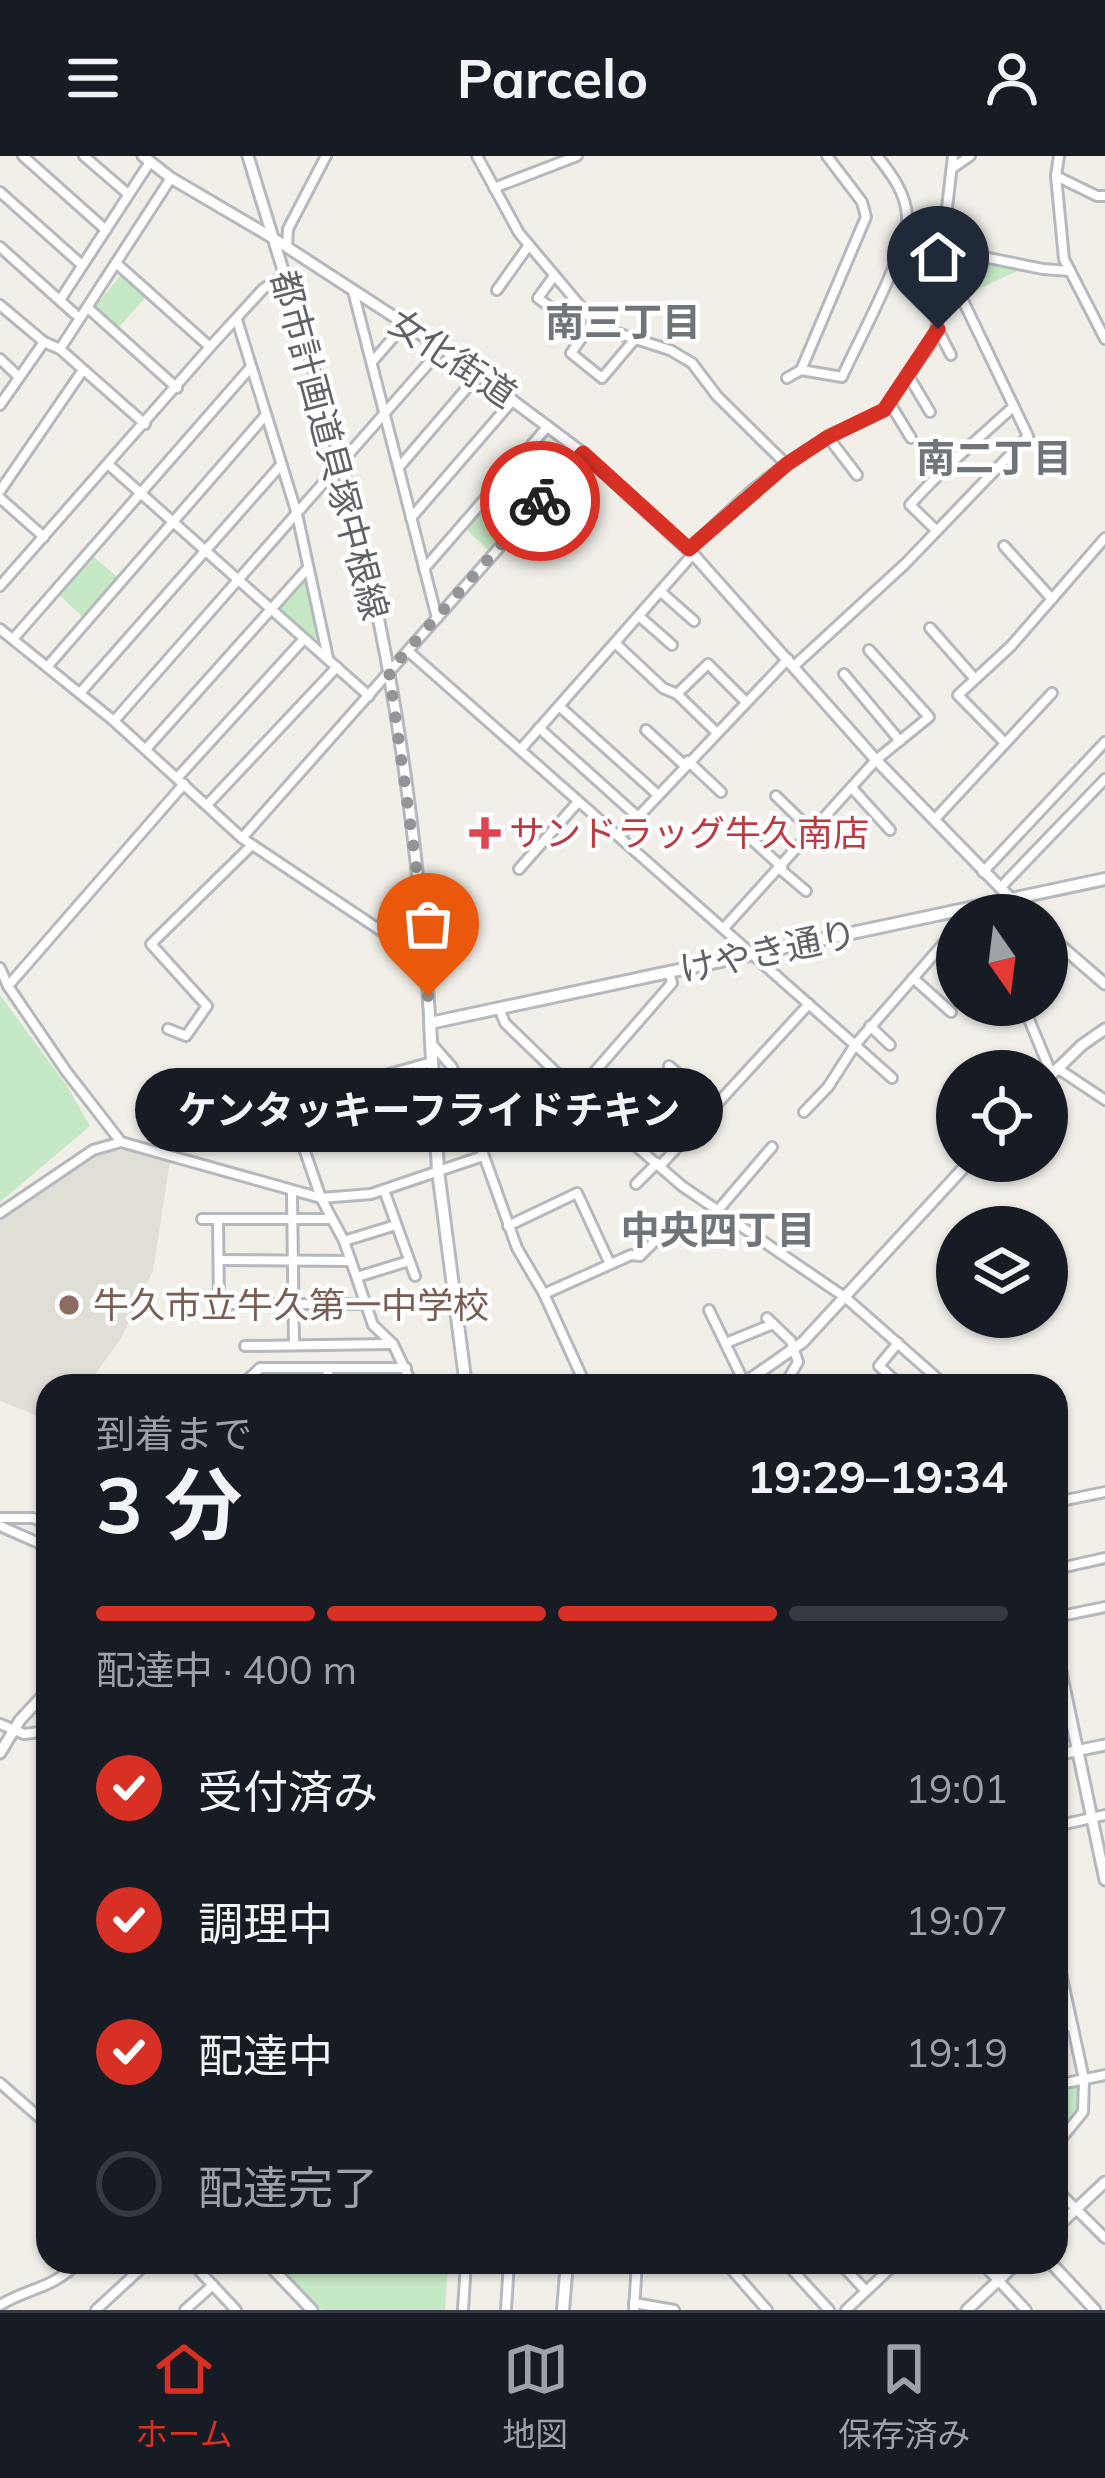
<!DOCTYPE html>
<html lang="ja">
<head>
<meta charset="utf-8">
<style>
	body { margin:0; font-family:Mulish,"Noto Sans JP",sans-serif; background:#242831; color:#f1f3f6; height:100vh; display:flex; flex-direction:column; font-size:45px; white-space:nowrap }
	* { box-sizing:border-box; margin:0 }
	p { font-size:39px; color:#9ea1a6 }
	.icon { flex:none; width:66px; height:66px; fill:none; stroke:currentColor; stroke-width:2; stroke-linecap:round; stroke-linejoin:round }
	.map { position:relative; flex:1; overflow:hidden }
	.drawer { position:absolute; left:36px; top:1218px; width:1032px; height:900px; display:flex; flex-direction:column; background:#171b24; border-radius:36px; box-shadow:0 3px 9px #0004 }
	.drawer>* { flex:none }
	.needle { width:78px; rotate:166deg }
	.buttons { position:absolute; left:936px; top:738px; display:grid; gap:24px }
	.buttons a { display:grid; place-items:center; width:132px; height:132px; border-radius:50%; background:#171b24; box-shadow:0 3px 9px #0004; font-size:60px }
	.pin { position:absolute; display:grid; place-items:center; width:102px; height:102px; color:#fff; margin:-123px -51px; border-radius:50% 50% 50% 0; rotate:-45deg; box-shadow:0 0 12px #0007 }
	.pin .icon { rotate:45deg }
	.courier { position:absolute; display:grid; place-items:center; width:120px; height:120px; margin:-60px; border:9px solid #d93025; border-radius:50%; background:#fff; color:#222; box-shadow:0 3px 15px #0007 }
	.bubble { position:absolute; height:84px; border-radius:42px; background:#171b24; box-shadow:0 3px 9px #0004; font-size:39px; font-weight:700; line-height:84px; text-align:center }
	.overview em { font-style:normal; font-weight:700 }
	.overview div { display:flex; flex-direction:column-reverse }
	.overview { display:flex; align-items:center; justify-content:space-between; height:204px; padding:0 60px }
	h1 { font-size:78px; font-weight:700; line-height:90px }
	.bar { display:grid; grid-template-columns:repeat(4,1fr); gap:18px 12px; align-content:center; height:144px; padding:0 60px }
	.bar i { height:15px; border-radius:9px; background:#363941 }
	.bar .active { background:#d93025 }
	.bar p { grid-column:span 4 }
	ol { padding:0 60px; list-style:none }
	li { display:flex; align-items:center; gap:36px; height:132px }
	li p { margin-inline-start:auto }
	li .icon { padding:12px; border-radius:50%; background:#d93025; color:#fff; stroke-width:4 }
	li:last-child { color:#9ea1a6 }
	li i { width:66px; height:66px; border:6px solid #363941; border-radius:50% }
	header { display:flex; justify-content:space-between; align-items:center; height:156px; padding:0 60px; background:#171b24; font-size:54px; font-weight:700 }
	.tab-bar { display:flex; justify-content:space-around; align-items:center; height:168px; border-top:3px solid #363941; background:#171b24; font-size:33px; color:#9ea1a6 }
	.tab-bar a { display:grid; justify-items:center; gap:6px }
	.tab-bar .active { color:#d93025 }
	.map>svg:first-child { display:block }
</style>
</head>
<body>
<header><svg class="icon" aria-label="menu" viewBox="0 0 24 24"><path d="M4 6h16M4 12h16M4 18h16"/></svg>Parcelo<svg class="icon" aria-label="person" viewBox="0 0 24 24"><circle cx="12" cy="8" r="4"/><path d="M4 21q1-7 8-7t8 7"/></svg></header>
<div class="map">
<svg width="1105" height="2154" viewBox="0 0 1105 2154">
	<rect width="100%" height="100%" fill="#f1efe8"/>
	<path fill="#e1ded6" d="M125,994l45,11 -17,110 -32,67 -34,48h-39v34l-48,-19v-181l93,-66z"/>
	<g fill="#c5e8c5">
		<path d="M954,98l65,16 -53,25 -17,-35z"/>
		<path d="M120,120l26,21 -29,32 -24,-20z"/>
		<path d="M498,330l31,27 -37,41 -29,-28z"/>
		<path d="M89,397l32,27 -35,40 -31,-29z"/>
		<path d="M307,421l15,67 -6,-6 -5,3 -34,-31z"/>
		<path d="M0,839l67,91 23,40 -90,76z"/>
		<path d="M1084,1923l-1,33 -27,33v-60z"/>
		<path d="M277,2106h171l-3,48h-122l-7,-2z"/>
	</g>
	<g fill="none" stroke-linecap="round" stroke-linejoin="round">
		<defs>
			<g id="minor">
				<path d="M23,0l83,74"/>
				<path d="M84,0l44,38"/>
				<path d="M477,0l42,77 79,94 72,23 22,13 25,33 69,68"/>
				<path d="M827,0l35,46 4,15 -65,153 41,7c16,-36 66,-126 65,-161 -1,-23 -17,-44 -30,-60"/>
				<path d="M954,11l16,-11"/>
				<path d="M1056,20l3,-20"/>
				<path d="M494,32l83,-32"/>
				<path d="M0,36l82,73"/>
				<path d="M1105,40h-8l-41,-20 8,83 41,80"/>
				<path d="M0,91l75,67"/>
				<path d="M287,91l1,-18 38,-73"/>
				<path d="M944,93l99,20 27,2"/>
				<path d="M116,107l94,84"/>
				<path d="M497,134l32,-45"/>
				<path d="M353,135l84,327"/>
				<path d="M60,144l90,-138"/>
				<path d="M0,149l44,37 16,7 85,75"/>
				<path d="M88,152l89,80"/>
				<path d="M551,152l-13,-10 16,-22"/>
				<path d="M237,164l60,194 31,144"/>
				<path d="M593,166l-22,31 31,25 33,-39"/>
				<path d="M938,174l13,25"/>
				<path d="M60,193l111,-171"/>
				<path d="M0,203l19,18"/>
				<path d="M372,206l33,-38"/>
				<path d="M908,219l22,37"/>
				<path d="M787,222l14,-8"/>
				<path d="M889,246l22,36"/>
				<path d="M0,249l44,-63"/>
				<path d="M828,281l29,38"/>
				<path d="M109,309l260,231"/>
				<path d="M400,310l78,-91"/>
				<path d="M0,335l83,-121"/>
				<path d="M0,342l44,39"/>
				<path d="M411,362l102,-118"/>
				<path d="M937,375l-27,-26c32,-36 67,-65 103,-98"/>
				<path d="M1004,390l48,53"/>
				<path d="M689,393l62,-58 35,-27 42,-27 56,-27 51,-72 10,-75v-38l8,-69"/>
				<path d="M424,413l124,-143"/>
				<path d="M0,430l210,-239 53,-58 22,-14"/>
				<path d="M661,436l33,29"/>
				<path d="M639,460l33,29"/>
				<path d="M930,472l45,51"/>
				<path d="M0,473l114,92 128,117 183,122"/>
				<path d="M13,483l238,-272"/>
				<path d="M615,487l48,45 14,6"/>
				<path d="M408,495l447,394 102,-117"/>
				<path d="M794,510l111,-102 123,-128 -83,-173"/>
				<path d="M47,511l218,-251"/>
				<path d="M844,518l56,67"/>
				<path d="M80,537l200,-227"/>
				<path d="M559,550l98,88"/>
				<path d="M114,565l328,-373"/>
				<path d="M539,572l99,89"/>
				<path d="M646,574l38,35"/>
				<path d="M716,576l-39,-38 31,-30 38,38"/>
				<path d="M1005,587l-47,-48 53,-49 94,-108"/>
				<path d="M146,593l162,-181"/>
				<path d="M521,593l172,-195"/>
				<path d="M688,605l33,31"/>
				<path d="M178,621l126,-138"/>
				<path d="M852,632l38,42"/>
				<path d="M776,640l37,36"/>
				<path d="M207,649l130,-138"/>
				<path d="M934,664l118,-127"/>
				<path d="M620,680l168,-177"/>
				<path d="M242,682l341,-385"/>
				<path d="M752,684l30,27"/>
				<path d="M519,713l59,-67"/>
				<path d="M780,713l26,22"/>
				<path d="M983,716l122,-130"/>
				<path d="M1000,732l105,-109"/>
				<path d="M724,772l152,-168 53,-43 -60,-67"/>
				<path d="M0,812l8,18 58,85 55,71 200,56 50,-4 112,-38"/>
				<path d="M913,822l38,34"/>
				<path d="M8,830l176,-202"/>
				<path d="M1023,849l29,70"/>
				<path d="M499,852l6,15 94,91 83,72 164,112 100,88"/>
				<path d="M870,870l20,19"/>
				<path d="M168,873l18,7 21,-30 -56,-62 101,-99"/>
				<path d="M432,888l20,23 65,181 27,46 42,92"/>
				<path d="M669,910l47,39"/>
				<path d="M1057,912l48,32"/>
				<path d="M577,936l95,-109 -3,-11"/>
				<path d="M804,956l24,-25 27,-42 37,33"/>
				<path d="M660,1010l149,-162"/>
				<path d="M636,1028l21,-21"/>
				<path d="M384,1034l31,86"/>
				<path d="M292,1037l2,152"/>
				<path d="M719,1053l53,-62"/>
				<path d="M0,1057l93,-63 28,-8"/>
				<path d="M202,1063h130"/>
				<path d="M218,1064l1,84h145"/>
				<path d="M508,1070l69,-33 33,71"/>
				<path d="M344,1085l52,-16"/>
				<path d="M219,1104l132,1"/>
				<path d="M357,1121l52,-16"/>
				<path d="M544,1138l87,-39 9,1 15,-15"/>
				<path d="M709,1154l36,74"/>
				<path d="M767,1162l24,23 7,21 -14,24"/>
				<path d="M726,1187l47,-19"/>
				<path d="M898,1187l-19,23 22,20"/>
				<path d="M245,1190l147,-2"/>
				<path d="M326,1212l6,18"/>
				<path d="M241,1230l19,-18h146"/>
				<path d="M413,1230l-20,-42 -20,-19 -29,-84 -23,-43 -33,-96 144,-40"/>
				<path d="M1056,1346l49,-10"/>
				<path d="M0,1362h33l15,6"/>
				<path d="M0,1370l48,21"/>
				<path d="M1056,1413l49,-11"/>
				<path d="M1056,1461l49,-10"/>
				<path d="M0,1568l24,10 24,-3"/>
				<path d="M1056,1670l49,-11"/>
				<path d="M1056,1794l28,129 -1,33 -27,33"/>
				<path d="M1056,1873l16,-4"/>
				<path d="M0,1927l48,42"/>
				<path d="M1056,1929l49,-10"/>
				<path d="M1056,2033l49,49"/>
				<path d="M191,2106l45,48"/>
				<path d="M725,2106l42,48"/>
				<path d="M785,2106l44,48"/>
				<path d="M839,2106l27,29"/>
				<path d="M981,2106l45,48"/>
				<path d="M634,2147l40,7"/>
				<path d="M0,2149c31,-18 52,-16 79,-43"/>
				<path d="M96,2154l52,-48"/>
				<path d="M185,2154l28,-25"/>
				<path d="M463,2154l3,-48"/>
				<path d="M506,2154l3,-48"/>
				<path d="M634,2154l3,-48"/>
				<path d="M846,2154l51,-48"/>
			</g>
			<g id="tertiary">
				<path d="M143,0l28,22 102,60 169,110 141,105 110,101 183,206 151,155"/>
				<path d="M248,0c40,134 86,268 118,405 35,151 54,307 64,462"/>
				<path d="M1047,778l58,50"/>
				<path d="M1047,923l35,-34 23,-16"/>
				<path d="M740,1230l63,-44 167,-181"/>
				<path d="M1056,1492l49,232"/>
				<path d="M0,1597l20,-33 28,-30"/>
				<path d="M1056,1599l49,-10"/>
				<path d="M1056,2072l49,-46"/>
				<path d="M266,2106l46,48"/>
				<path d="M1050,2106l45,48"/>
				<path d="M967,2154l51,-48"/>
			</g>
			<g id="secondary">
				<path d="M466,1230l-28,-215 -8,-148 675,-144"/>
				<path d="M563,2154l4,-48"/>
			</g>
		</defs>
		<use href="#minor" stroke="#b5b8bc" stroke-width="14"/>
		<use href="#tertiary" stroke="#b5b8bc" stroke-width="15"/>
		<use href="#secondary" stroke="#b6babf" stroke-width="16"/>
		<use href="#minor" stroke="#fff" stroke-width="8"/>
		<use href="#tertiary" stroke="#fff" stroke-width="9"/>
		<use href="#secondary" stroke="#fff" stroke-width="10"/>
	</g>
	<g fill="none" stroke-linecap="round" stroke-linejoin="round">
		<path stroke="#929495" stroke-width="12" stroke-dasharray="0 21.6" d="M428,840l-12,-131 -27,-194 151,-170"/>
		<path stroke="#d93025" stroke-width="15" d="M540,345l43,-48 106,96 98,-85 41,-27 56,-27 54,-81"/>
	</g>
	<path fill="#e0444e" stroke="#fff" stroke-width="4.5" d="M479 659h12v12h12v12h-12v12h-12v-12h-12v-12h12z"/>
	<circle fill="#8d6e63" stroke="#fff" stroke-width="4.5" cx="69" cy="1149" r="12"/>
	<g text-anchor="middle" stroke-width="9" stroke-linejoin="round" paint-order="stroke">
		<g font-size="36" fill="#5f6368" stroke="#fff">
			<text transform="translate(453 202) rotate(34)" y="13">女化街道</text>
			<text transform="translate(330 289) rotate(75)" y="13">都市計画道貝塚中根線</text>
			<text transform="translate(768 795) rotate(-12)" y="13">けやき通り</text>
		</g>
		<g font-size="36" fill="#be3a42" stroke="#fff" text-anchor="start">
			<text x="509" y="690">サンドラッグ牛久南店</text>
		</g>
		<g font-size="36" fill="#785e54" stroke="#fff" text-anchor="start">
			<text x="93" y="1162">牛久市立牛久第一中学校</text>
		</g>
		<g font-size="39" font-weight="bold" fill="#70757a" stroke="#fff">
			<text x="623" y="180">南三丁目</text>
			<text x="994" y="316">南二丁目</text>
			<text x="718" y="1088">中央四丁目</text>
		</g>
	</g>
</svg>
<div class="buttons">
<a><svg class="needle" viewBox="-14 -14 28 28"><path d="M0-13l5 13h-10z" fill="#e53935"/><path d="M0 13l5-13h-10z" fill="#9ea1a6"/></svg></a>
<a><svg class="icon" aria-label="locate" viewBox="0 0 24 24"><circle cx="12" cy="12" r="6"/><path d="M12 2v4M12 18v4M2 12h4M18 12h4"/></svg></a>
<a><svg class="icon" aria-label="layers" viewBox="0 0 24 24"><path d="M12 4l9 5-9 5-9-5zM3 14l9 5 9-5"/></svg></a>
</div>
<div class="pin" style="left:428px;top:840px;background:#ea580c"><svg class="icon" aria-label="bag" viewBox="0 0 24 24"><path d="M5 8h14l-1 12H6zM9 8a3 3 0 0 1 6 0"/></svg></div>
<div class="pin" style="left:938px;top:173px;background:#1f2937"><svg class="icon" aria-label="home" viewBox="0 0 24 24"><path d="M3 11l9-7 9 7M6 9v11h12V9"/></svg></div>
<div class="courier" style="left:540px;top:345px"><svg class="icon" aria-label="bike" viewBox="0 0 24 24"><circle cx="6" cy="16" r="4"/><circle cx="18" cy="16" r="4"/><path d="M6 16l4-8h5l3 8M10 8l3 8H6M13 5h3"/></svg></div>
<div class="bubble" style="left:135px;top:912px;width:588px">ケンタッキーフライドチキン</div>
<section class="drawer">
<div class="overview"><div><h1>3 分</h1><p>到着まで</p></div><em>19:29–19:34</em></div>
<div class="bar"><i class="active"></i><i class="active"></i><i class="active"></i><i></i><p>配達中 · 400 m</p></div>
<ol>
<li><svg class="icon" aria-label="check" viewBox="0 0 24 24"><path d="M5 12l5 5 9-10"/></svg>受付済み<p>19:01</p></li>
<li><svg class="icon" aria-label="check" viewBox="0 0 24 24"><path d="M5 12l5 5 9-10"/></svg>調理中<p>19:07</p></li>
<li><svg class="icon" aria-label="check" viewBox="0 0 24 24"><path d="M5 12l5 5 9-10"/></svg>配達中<p>19:19</p></li>
<li><i></i>配達完了</li>
</ol>
</section>
</div>
<nav class="tab-bar">
<a class="active"><svg class="icon" aria-label="home" viewBox="0 0 24 24"><path d="M3 11l9-7 9 7M6 9v11h12V9"/></svg>ホーム</a>
<a><svg class="icon" aria-label="map" viewBox="0 0 24 24"><path d="M3 6l6-2 6 2 6-2v14l-6 2-6-2-6 2zM9 4v14M15 6v14"/></svg>地図</a>
<a><svg class="icon" aria-label="saved" viewBox="0 0 24 24"><path d="M7 4h10v16l-5-4-5 4z"/></svg>保存済み</a>
</nav>
</body>
</html>
